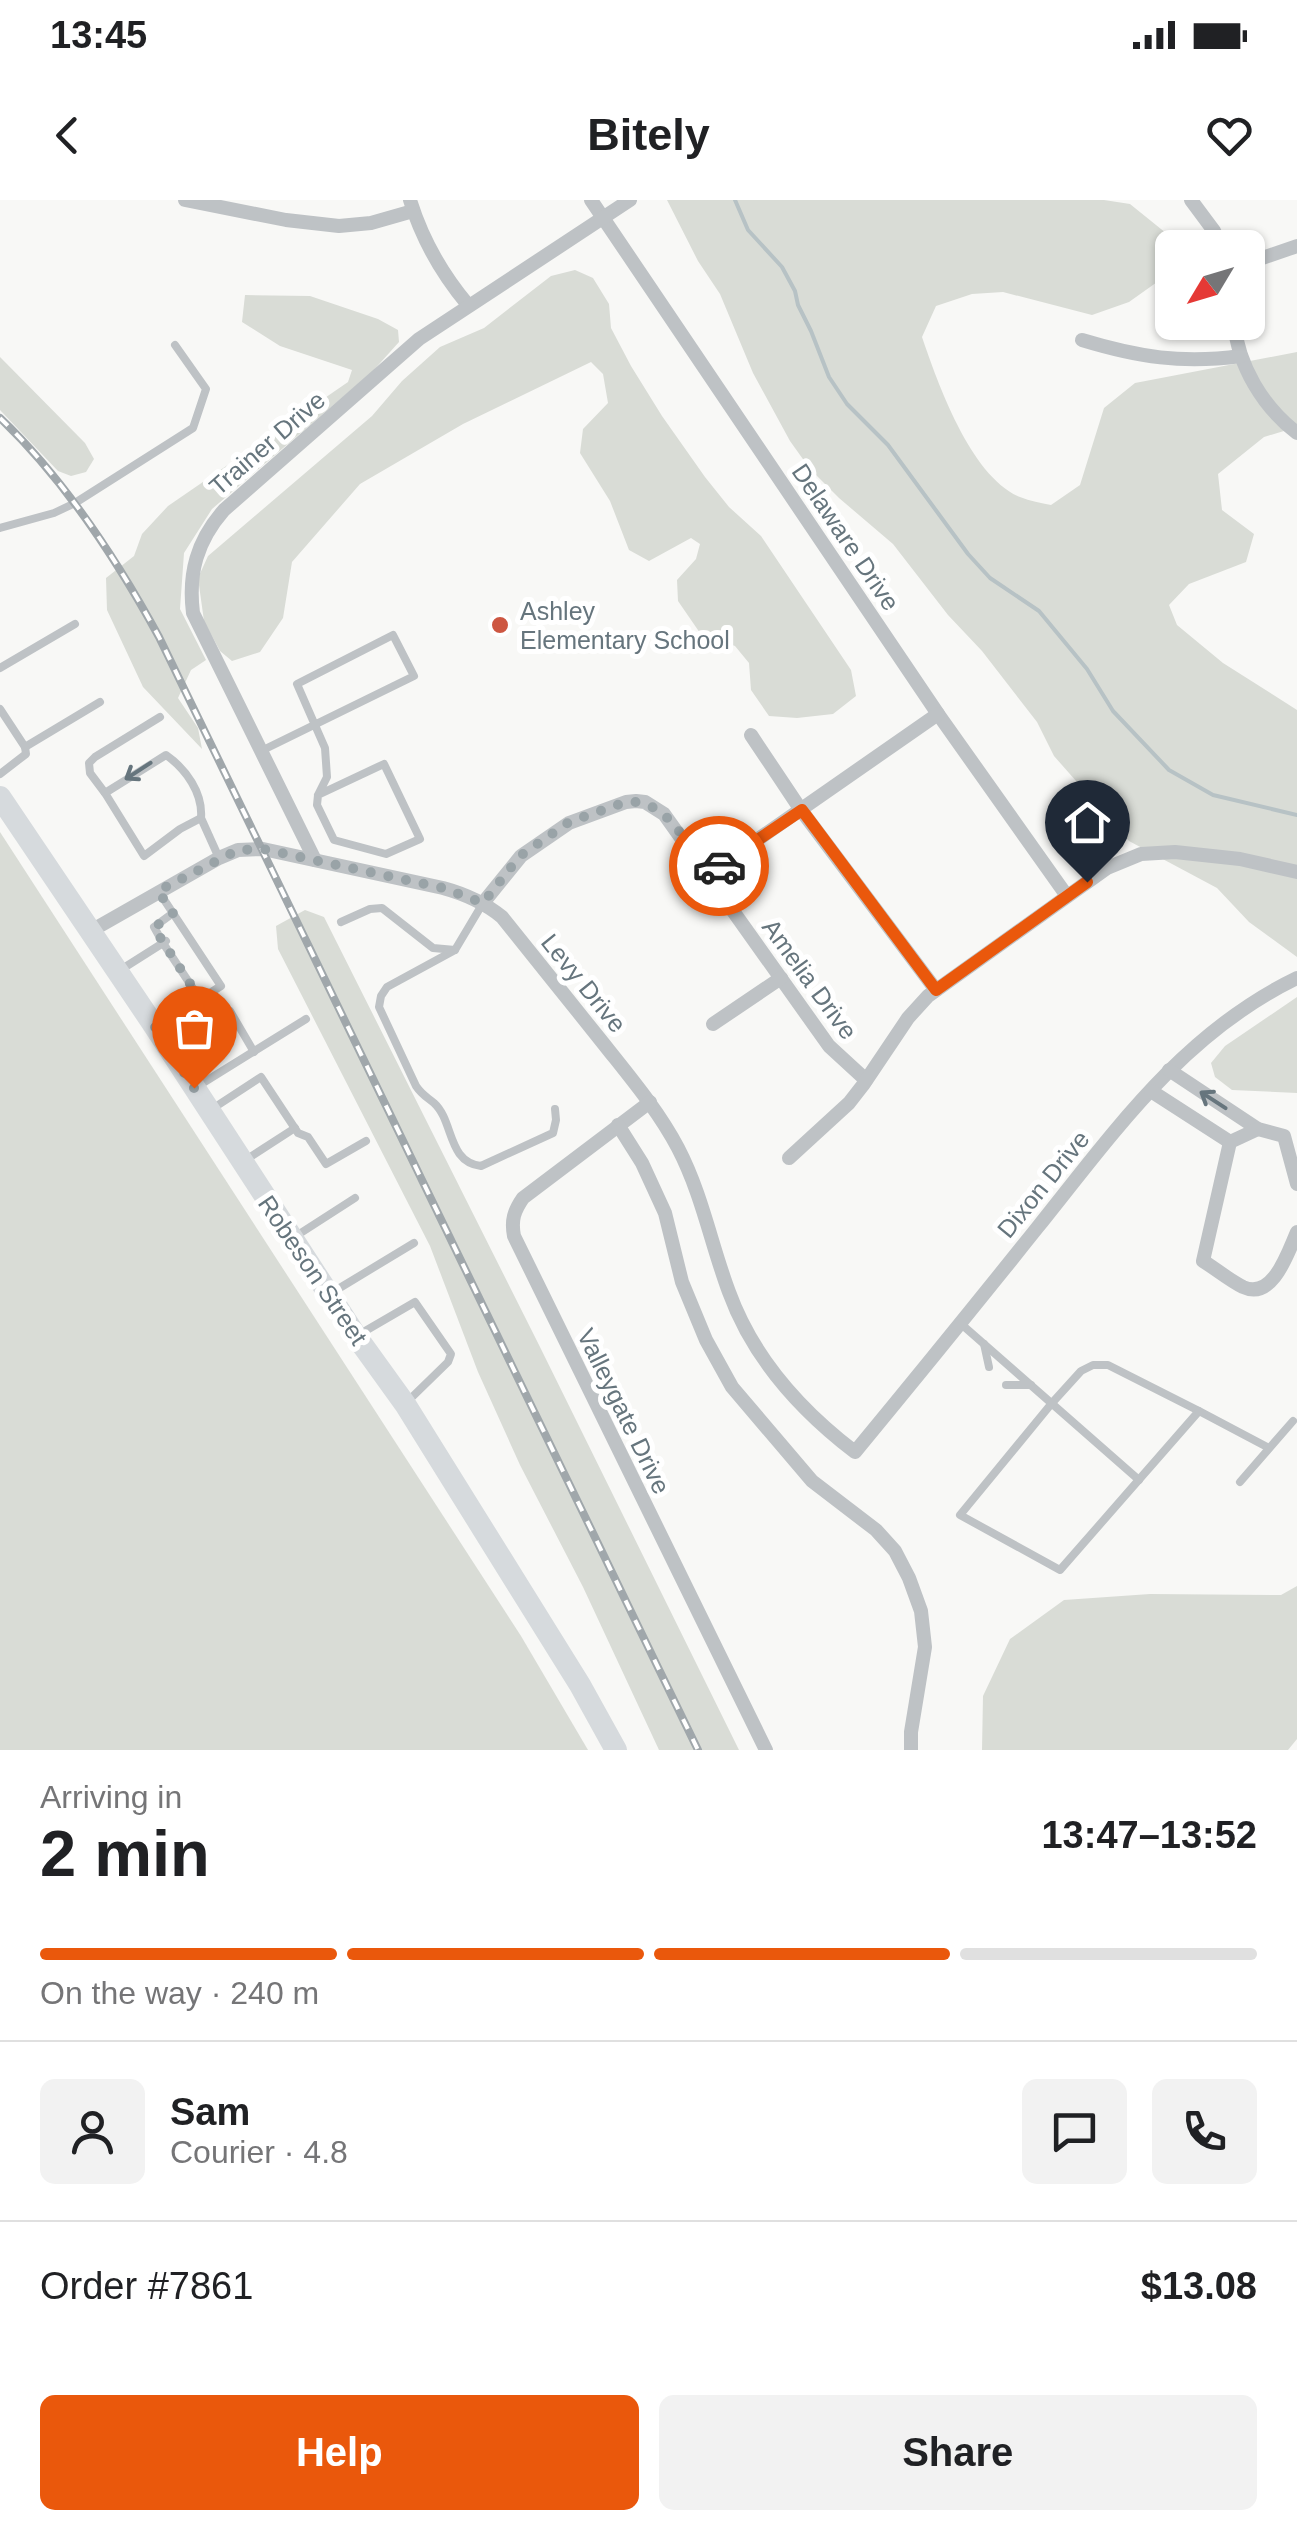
<!DOCTYPE html>
<html lang="en">
<head>
<meta charset="utf-8">
<style>
	body { margin:0; font-family:Arial,sans-serif; background:#f2f2f2; color:#202124; height:100vh; display:flex; flex-direction:column; font-size:38px; white-space:nowrap }
	* { box-sizing:border-box; margin:0 }
	p { font-size:32px; color:#757577 }
	.icon { flex:none; width:55px; height:55px; fill:none; stroke:currentColor; stroke-width:2; stroke-linecap:round; stroke-linejoin:round }
	.map { position:relative; height:1550px; overflow:hidden }
	.side { display:flex; flex-direction:column; background:#fff; flex:1 }
	.side>* { flex:none }
	.needle { width:65px; rotate:232deg }
	.buttons { position:absolute; left:1155px; top:30px; display:grid; gap:20px }
	.buttons a { display:grid; place-items:center; width:110px; height:110px; border-radius:15px; background:#fff; box-shadow:0 2px 8px #0004; font-size:50px }
	.pin { position:absolute; display:grid; place-items:center; width:85px; height:85px; color:#fff; margin:-102px -42px; border-radius:50% 50% 50% 0; rotate:-45deg; box-shadow:0 0 10px #0007 }
	.pin .icon { rotate:45deg }
	.courier { position:absolute; display:grid; place-items:center; width:100px; height:100px; margin:-50px; border:8px solid #ea580c; border-radius:50%; background:#fff; color:#222; box-shadow:0 2px 12px #0007 }
	.summary em { font-style:normal; font-weight:700 }
	.summary div { display:flex; flex-direction:column-reverse }
	.summary { display:flex; align-items:center; justify-content:space-between; height:170px; padding:0 40px }
	h1 { font-size:65px; font-weight:700; line-height:75px }
	.bar { display:grid; grid-template-columns:repeat(4,1fr); gap:15px 10px; align-content:center; height:120px; padding:0 40px }
	.bar i { height:12px; border-radius:8px; background:#e0e0e0 }
	.bar .on { background:#ea580c }
	.bar p { grid-column:span 4 }
	.line { display:flex; align-items:center; gap:25px; padding:0 40px; border-top:2px solid #e0e0e0 }
	.line div { flex:1 }
	.round { display:grid; place-items:center; flex:none; width:105px; height:105px; border-radius:15px; background:#f2f2f2 }
	.action { display:flex; gap:20px; margin-top:auto; padding:20px 40px }
	.action a { flex:1; height:115px; border-radius:15px; background:#ea580c; color:#fff; font-size:40px; font-weight:700; line-height:115px; text-align:center }
	.action a+a { background:#f2f2f2; color:#202124 }
	.status { display:flex; justify-content:space-between; align-items:center; height:70px; padding:0 50px; background:#fff; direction:ltr }
	.status svg { height:28px; fill:currentColor }
	header { display:flex; justify-content:space-between; align-items:center; height:130px; padding:0 40px; background:#fff; font-size:45px; font-weight:700 }
	.map>svg:first-child { display:block }
</style>
</head>
<body>
<div class="status"><b>13:45</b><svg viewBox="0 0 49 12"><path d="M0 12V9h3v3zM5 12V6h3v6zM10 12V3h3v9zM15 12V0h3v12zM26 1h20v11H26zM47 4h2v5h-2z"/></svg></div>
<header><svg class="icon" aria-label="back" viewBox="0 0 24 24"><path d="M15 5l-7 7 7 7"/></svg>Bitely<svg class="icon" aria-label="heart" viewBox="0 0 24 24"><path d="M12 20l-8-8c-3-5 5-10 8-4 3-6 11-1 8 4z"/></svg></header>
<div class="map">
<svg width="1297" height="1550" viewBox="0 0 1297 1550">
	<rect width="100%" height="100%" fill="#f8f8f6"/>
	<g fill="#d9dcd6">
		<path d="M667,0h437l26,4 52,42 -10,2v17l-5,10 -38,27 -37,13 -89,-23 -31,2 -36,12 -14,31c16,47 49,140 98,160 10,4 21,6 31,8l29,-20 24,-77 31,-25 162,-31v75l-33,10 -46,37 4,36 32,24 -8,28 -57,22 -20,21 8,20 46,38 74,47v247l-48,-35 -32,-34 -88,-47 -75,-85 -17,-34 -55,-71 -34,-36 -55,-71 -54,-46 -29,-29 -20,-28 -37,-68 -33,-79 -22,-33z"/>
		<path d="M575,70l18,8 16,26 2,24 20,38 31,50 43,61 24,30 32,29 90,134 5,26 -23,18 -36,4 -28,-2 -18,-26 -2,-27 -14,-17 -35,-13 -22,-32 -1,-21 19,-21 4,-15 -9,-6 -42,23 -20,-11 -19,-49 -30,-48 3,-24 25,-26 -5,-29 -12,-12 -128,62 -103,60 -68,78 -9,56 -23,34 -28,9 -12,-10 -16,-30 -6,-43 10,-22 164,-140 30,-35 38,-34 44,-19 67,-52z"/>
		<path d="M245,95l65,1 68,23 20,11 1,12 -27,30 -160,137 -28,44 -4,56 26,51 -15,10 -13,28 20,30 4,21 -59,-62 -36,-77 -1,-32 28,-22 8,-22 26,-28 180,-124 4,-12 -72,-24 -38,-24z"/>
		<path d="M0,157l85,86 9,16 -8,13 -15,4 -13,-5 -58,-61z"/>
		<path d="M0,632l521,804 67,114h-588z"/>
		<path d="M305,710l19,7 215,428 200,405h-80l-76,-163 -63,-122 -42,-93 -48,-126 -152,-297 -2,-23z"/>
		<path d="M1297,797v96l-65,-3 -17,-13 -4,-14 14,-17z"/>
		<path d="M1297,1386v153l-9,11h-306l1,-54 27,-57 54,-39 86,-6 131,1z"/>
	</g>
	<g fill="none" stroke-linecap="round" stroke-linejoin="round">
		<path stroke="#b7c2c5" stroke-width="4" d="M735,0l13,30 34,37 13,24 3,14 13,26 18,46 18,27 41,41 80,109 22,24 49,33 48,58 26,42 56,59 44,25 84,20"/>
		<g stroke="#bec2c5" stroke-width="8">
			<path d="M0,328l54,-15 21,-10 118,-75 13,-39 -31,-44"/>
			<path d="M0,468l75,-44"/>
			<path d="M0,509l25,38 75,-45"/>
			<path d="M160,517l-65,40 -6,6 1,10 15,20 39,63 36,-27 21,-11 18,40"/>
			<path d="M261,551l153,-75 -21,-41 -96,49 28,64 2,29 -9,18 -1,10 17,35 52,14 34,-15 -36,-75 -66,31"/>
			<path d="M0,574l26,-20 -1,-7"/>
			<path d="M105,593l61,-38c20,14 37,38 35,63"/>
			<path d="M483,703l-28,47 -68,37 -6,9 -2,11 37,79c6,9 11,11 18,17 20,18 13,59 47,63l72,-33 3,-13 -1,-11"/>
			<path d="M341,722l29,-13 12,-1 51,40 22,2"/>
			<path d="M166,741l-3,2 -9,-16 19,-14"/>
			<path d="M122,769l41,-26 37,56"/>
			<path d="M159,825l62,-39 -62,-94"/>
			<path d="M173,849l57,-38 24,41"/>
			<path d="M198,886l108,-67"/>
			<path d="M212,909l49,-32 37,56 10,4 18,27 40,-23"/>
			<path d="M244,961l51,-33"/>
			<path d="M296,1036l59,-38"/>
			<path d="M333,1092l81,-49"/>
			<path d="M960,1123l179,157"/>
			<path d="M360,1134l55,-32 36,52 -3,8 -40,39"/>
			<path d="M984,1144l5,23"/>
			<path d="M1093,1165h15l91,46 -139,159 -100,-55 92,-112 29,-32z"/>
			<path d="M1006,1185h25"/>
			<path d="M1199,1211l70,37"/>
			<path d="M1240,1282l53,-61"/>
		</g>
		<g stroke="#bec2c5" stroke-width="14">
			<path d="M185,0l101,20 53,6 32,-3 42,-12"/>
			<path d="M410,0c12,39 32,74 58,105"/>
			<path d="M591,0l347,514 129,182"/>
			<path d="M1191,0l23,31 8,17"/>
			<path d="M1248,63l49,-17"/>
			<path d="M1234,122c4,44 29,85 63,111"/>
			<path d="M1082,140c56,17 100,24 159,16"/>
			<path d="M751,535l50,75 135,180"/>
			<path d="M315,660l-122,-247c-5,-40 4,-72 31,-103l195,-171 211,-139"/>
			<path d="M708,674l230,-160"/>
			<path d="M483,703l38,-47 48,-33 57,-21 10,-1 9,1 19,12 165,232 37,34"/>
			<path d="M89,732l130,-74 19,-8 25,-1 180,39c22,6 42,15 59,29 34,42 67,84 101,126 26,33 55,67 75,105 24,46 33,96 51,144 24,66 71,118 126,160 61,-74 122,-149 182,-224 77,-96 146,-195 260,-250"/>
			<path d="M713,824l68,-46"/>
			<path d="M1169,870l89,59 26,7 13,48"/>
			<path d="M1151,891l79,51"/>
			<path d="M650,902l-127,96c-9,13 -12,22 -9,38l252,514"/>
			<path d="M618,925l24,38 23,50 17,69 24,58 26,47 80,94 64,49 19,21 14,27 12,33 4,36 -14,85v18"/>
			<path d="M1258,929l-28,13 -27,119c13,8 26,19 40,26 30,14 45,-35 54,-55"/>
			<path d="M789,958l60,-55 14,-18 45,-67 20,-22 179,-128 34,-14 34,-2 65,7 57,13"/>
		</g>
		<path stroke="#d6dadd" stroke-width="22" d="M0,597l155,230 201,309 49,68 175,281 36,65"/>
		<defs>
			<path id="rail" d="M0,218c65,62 116,140 159,219l539,1113"/>
		</defs>
		<use href="#rail" stroke="#a0a7ab" stroke-width="8"/>
		<use href="#rail" stroke="#fff" stroke-width="4" stroke-dasharray="11" stroke-linecap="butt"/>
	</g>
	<defs><path id="oneway-shaft" d="M-6 0H5M1.5-3L5.5 0L1.5 3" fill="none" stroke-width="1.6" stroke-linecap="round" stroke-linejoin="round" transform="scale(2.5)"/></defs>
	<g stroke="#66757d">
		<use href="#oneway-shaft" transform="translate(138 571) rotate(147)"/>
		<use href="#oneway-shaft" transform="translate(1213 900) rotate(-147)"/>
	</g>
	<g fill="none" stroke-linecap="round" stroke-linejoin="round">
		<path stroke="#99a3a7" stroke-width="10" stroke-dasharray="0 18" d="M194,888l-39,-61 45,-28 -46,-71 19,-15 -15,-22 80,-41 25,-1 180,39 40,15 37,-47 49,-34 57,-20c41,-4 61,43 82,72l11,-8"/>
		<path stroke="#ea580c" stroke-width="12" d="M719,666l83,-56 134,180 151,-108"/>
	</g>
	<circle fill="#cd5641" stroke="#fff" stroke-width="4" cx="500" cy="425" r="10"/>
	<g text-anchor="middle" stroke-width="10" stroke-linejoin="round" paint-order="stroke">
		<g font-size="25" fill="#66757d" stroke="#fff">
			<text transform="translate(267 243) rotate(-41)" y="9">Trainer Drive</text>
			<text transform="translate(846 337) rotate(56)" y="9">Delaware Drive</text>
			<text transform="translate(810 779) rotate(54)" y="9">Amelia Drive</text>
			<text transform="translate(584 783) rotate(51)" y="9">Levy Drive</text>
			<text transform="translate(1043 984) rotate(-51)" y="9">Dixon Drive</text>
			<text transform="translate(313 1070) rotate(56)" y="9">Robeson Street</text>
			<text transform="translate(624 1211) rotate(64)" y="9">Valleygate Drive</text>
		</g>
		<g font-size="25" fill="#66757d" stroke="#fff" text-anchor="start">
			<text x="520" y="420">Ashley<tspan x="520" dy="29">Elementary School</tspan></text>
		</g>
	</g>
</svg>
<div class="buttons">
<a><svg class="needle" viewBox="-14 -14 28 28"><path d="M0-13l5 13h-10z" fill="#e53935"/><path d="M0 13l5-13h-10z" fill="#757577"/></svg></a>
</div>
<div class="pin" style="left:194px;top:888px;background:#ea580c"><svg class="icon" aria-label="bag" viewBox="0 0 24 24"><path d="M5 8h14l-1 12H6zM9 8a3 3 0 0 1 6 0"/></svg></div>
<div class="pin" style="left:1087px;top:682px;background:#1f2937"><svg class="icon" aria-label="home" viewBox="0 0 24 24"><path d="M3 11l9-7 9 7M6 9v11h12V9"/></svg></div>
<div class="courier" style="left:719px;top:666px"><svg class="icon" aria-label="car" viewBox="0 0 24 24"><path d="M5 17H2v-5l4-1 3-4h7l3 4 3 1v5h-3M9 17h6M6 11h13"/><circle cx="7" cy="17" r="2"/><circle cx="17" cy="17" r="2"/></svg></div>
</div>
<section class="side">
<div class="summary"><div><h1>2 min</h1><p>Arriving in</p></div><em>13:47–13:52</em></div>
<div class="bar"><i class="on"></i><i class="on"></i><i class="on"></i><i></i><p>On the way · 240 m</p></div>
<div class="line" style="height:180px"><a class="round"><svg class="icon" aria-label="person" viewBox="0 0 24 24"><circle cx="12" cy="8" r="4"/><path d="M4 21q1-7 8-7t8 7"/></svg></a><div><b>Sam</b><p>Courier · 4.8</p></div><a class="round"><svg class="icon" aria-label="chat" viewBox="0 0 24 24"><path d="M4 5h16v11H9l-5 4z"/></svg></a><a class="round"><svg class="icon" aria-label="phone" viewBox="0 0 24 24"><path d="M5 4h4l2 5-3 2q2 4 5 5l2-3 5 2v4C11 20 4 13 5 4z"/></svg></a></div>
<div class="line" style="height:130px"><div>Order #7861</div><b>$13.08</b></div>
<div class="action"><a>Help</a><a>Share</a></div>
</section>
</body>
</html>
